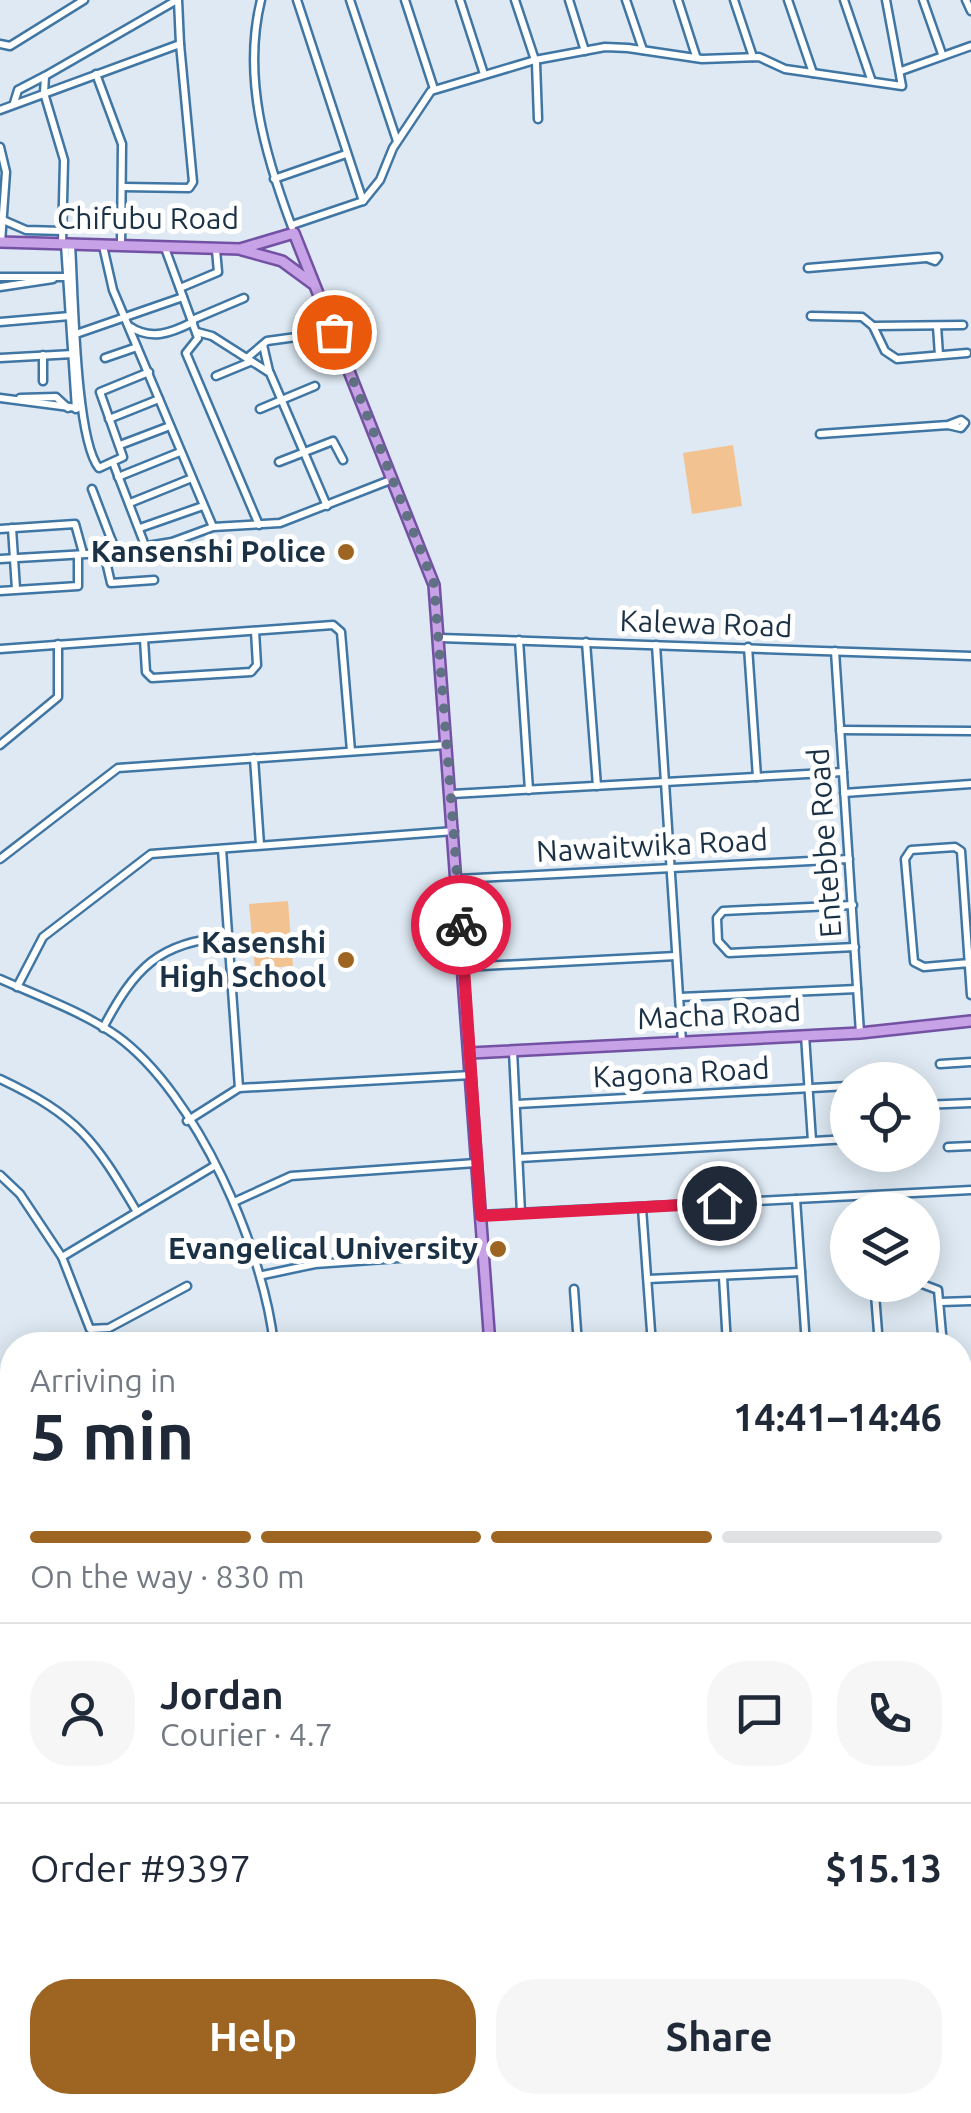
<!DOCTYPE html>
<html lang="en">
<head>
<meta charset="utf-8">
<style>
	body { margin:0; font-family:Ubuntu,sans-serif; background:#f6f6f7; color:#1f2937; height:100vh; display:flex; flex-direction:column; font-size:38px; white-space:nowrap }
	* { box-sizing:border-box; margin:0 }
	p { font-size:32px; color:#747a83 }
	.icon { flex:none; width:55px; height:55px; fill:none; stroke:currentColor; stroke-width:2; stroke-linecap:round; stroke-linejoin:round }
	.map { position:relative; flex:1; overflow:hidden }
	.side { position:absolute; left:0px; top:1332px; width:972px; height:782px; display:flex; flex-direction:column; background:#fff; border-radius:40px 40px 0 0; box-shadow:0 5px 25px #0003 }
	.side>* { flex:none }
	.tools { position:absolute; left:830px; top:1062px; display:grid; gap:20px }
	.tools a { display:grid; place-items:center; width:110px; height:110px; border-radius:50%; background:#fff; box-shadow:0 5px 25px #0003; font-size:50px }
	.pin { position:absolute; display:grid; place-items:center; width:85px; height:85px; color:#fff; margin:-42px; border:5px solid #fff; border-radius:50%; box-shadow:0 2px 10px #0007 }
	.courier { position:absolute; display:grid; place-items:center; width:100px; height:100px; margin:-50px; border:8px solid #e11d48; border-radius:50%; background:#fff; color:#222; box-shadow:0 2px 12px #0007 }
	.summary em { font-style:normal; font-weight:600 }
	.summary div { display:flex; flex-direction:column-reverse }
	.summary { display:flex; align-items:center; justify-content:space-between; height:170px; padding:0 30px }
	h1 { font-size:65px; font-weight:600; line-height:75px }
	.bar { display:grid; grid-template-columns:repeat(4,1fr); gap:15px 10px; align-content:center; height:120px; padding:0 30px }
	.bar i { height:12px; border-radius:8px; background:#e0e1e3 }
	.bar .selected { background:#9d6521 }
	.bar p { grid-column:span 4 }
	.line { display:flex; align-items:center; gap:25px; padding:0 30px; border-top:2px solid #e0e1e3 }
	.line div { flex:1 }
	.round { display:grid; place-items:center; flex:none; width:105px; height:105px; border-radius:40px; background:#f6f6f7 }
	.cta { display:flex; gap:20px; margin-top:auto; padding:20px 30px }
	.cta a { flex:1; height:115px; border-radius:40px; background:#9d6521; color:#fff; font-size:40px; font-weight:600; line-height:115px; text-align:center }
	.cta a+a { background:#f6f6f7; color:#1f2937 }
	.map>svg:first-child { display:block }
</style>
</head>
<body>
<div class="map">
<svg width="971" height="2113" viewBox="0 0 971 2113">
	<rect width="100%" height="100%" fill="#dee9f3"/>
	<g fill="#f3c291">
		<path d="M733,445l9,61 -50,8 -9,-61z"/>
		<path d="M288,901l5,65 -38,3 -6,-65z"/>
	</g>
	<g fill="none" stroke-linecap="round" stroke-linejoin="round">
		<defs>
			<g id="minor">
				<path d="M261,0c-19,77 4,155 31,227"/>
				<path d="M350,0l47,141"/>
				<path d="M405,0l29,89"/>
				<path d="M460,0l24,74"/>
				<path d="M515,0l21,63 2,56"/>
				<path d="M569,0l16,51"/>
				<path d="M626,0l17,50"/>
				<path d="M678,0l18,56"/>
				<path d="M734,0l19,57"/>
				<path d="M788,0l25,73"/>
				<path d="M844,0l27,79"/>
				<path d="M923,0l19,54"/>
				<path d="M966,0l5,11"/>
				<path d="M0,44l10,2 74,-46"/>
				<path d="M901,71l70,-25"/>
				<path d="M96,74l26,70 -1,102"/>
				<path d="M14,103l4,-13 27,-14"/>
				<path d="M0,110l180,-66 -2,-44"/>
				<path d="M0,147l6,25 -5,70"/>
				<path d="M274,179l72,-25"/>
				<path d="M123,187l66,1 4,-6 -13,-138"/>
				<path d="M363,201l17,-21 13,-32 38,-57 104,-31 70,-13 23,1 74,11 57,-2 26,12 117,17 -16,-86"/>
				<path d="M3,220l23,10 37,1"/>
				<path d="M292,225l71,-24 -66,-201"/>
				<path d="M62,244l2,-84 -20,-67 1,-17 132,-76"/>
				<path d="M65,244l11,165"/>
				<path d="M71,245c3,44 4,194 28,223l24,-11 -23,-65 49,-20"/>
				<path d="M103,246l10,44 100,237"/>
				<path d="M165,248l33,90 -12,15 73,172"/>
				<path d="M808,268l130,-11 -3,4 -8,-3"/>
				<path d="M0,277h67"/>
				<path d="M0,287l53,-8"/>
				<path d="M180,288l38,-16 -2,-22"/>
				<path d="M811,316l51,1 11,9 12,25 12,8 70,-6"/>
				<path d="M192,320l52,-22"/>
				<path d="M0,322l70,-6"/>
				<path d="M129,326c22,15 42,7 64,-4"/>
				<path d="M873,326l90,-1"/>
				<path d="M937,326l2,29"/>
				<path d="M197,332l15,4 58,37 57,133"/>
				<path d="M76,334l107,-37"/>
				<path d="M263,345l6,26"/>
				<path d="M0,358l73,-4"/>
				<path d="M105,358l32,-11"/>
				<path d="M247,358l20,-17 66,-9"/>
				<path d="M216,376l34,-14"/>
				<path d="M43,381v-26"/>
				<path d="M0,398l77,10"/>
				<path d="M20,398l36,-1 12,11"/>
				<path d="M260,409l55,-23"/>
				<path d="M109,419l50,-20"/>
				<path d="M820,434l128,-9 13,-5 4,3 -4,5 -13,-3"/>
				<path d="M120,445l50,-19"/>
				<path d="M279,462l54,-21 10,19"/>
				<path d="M114,465l32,83"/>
				<path d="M118,477l62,-25"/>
				<path d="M92,489l21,55"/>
				<path d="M130,503l62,-25"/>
				<path d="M12,528l4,61"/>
				<path d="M140,528l63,-22"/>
				<path d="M0,529l75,-5 8,29"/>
				<path d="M112,541l-8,12 7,30 43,-3"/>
				<path d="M0,559l104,-6 68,-11 41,-15 67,-4 113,-44"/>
				<path d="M0,591l78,-5v-31"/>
				<path d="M440,638l531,18"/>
				<path d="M144,639l2,33 6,6 99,-6 6,-7 -2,-34"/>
				<path d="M519,640l10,150"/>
				<path d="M586,642l11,144"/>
				<path d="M656,645l26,397"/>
				<path d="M748,647l9,130"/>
				<path d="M0,649l333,-24 8,7 10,119"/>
				<path d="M835,651l25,382"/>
				<path d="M840,730l131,1"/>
				<path d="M0,745l58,-48v-53"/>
				<path d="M254,758l6,87"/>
				<path d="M844,793l127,-9"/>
				<path d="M452,794l391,-22"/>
				<path d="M222,849l17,239"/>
				<path d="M0,859l118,-91 328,-23"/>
				<path d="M458,879l391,-20"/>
				<path d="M853,905l-130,6 -6,7 1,23 11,12 126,-6"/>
				<path d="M969,963l-45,4 -10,-5 -9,-103 6,-9 44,-3 6,4 10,144"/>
				<path d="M464,967l212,-11"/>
				<path d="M0,979c38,17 83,33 117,57 80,58 147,214 157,309"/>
				<path d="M17,987l26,-50 108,-83 303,-23"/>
				<path d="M680,997l177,-8"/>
				<path d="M103,1028c31,-59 56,-87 125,-91"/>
				<path d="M805,1035l7,106"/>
				<path d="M513,1051l8,162"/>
				<path d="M940,1064l31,-2"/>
				<path d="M0,1079c78,37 94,60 137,133"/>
				<path d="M517,1104l331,-18"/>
				<path d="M922,1105l49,-2"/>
				<path d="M187,1121l52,-33 232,-13"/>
				<path d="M948,1147l23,-1"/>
				<path d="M519,1158l329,-19"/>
				<path d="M0,1175l20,19 42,63 28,72 19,-1 78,-42"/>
				<path d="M796,1199l10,146"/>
				<path d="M234,1202l57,-26 185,-13"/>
				<path d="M642,1208l10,137"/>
				<path d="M481,1215l490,-25"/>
				<path d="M62,1257l152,-91"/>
				<path d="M263,1275l52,-11 168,-12"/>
				<path d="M723,1277l4,68"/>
				<path d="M648,1279l153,-7"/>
				<path d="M922,1284l16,6 5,55"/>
				<path d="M574,1289l4,56"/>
				<path d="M940,1302l31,-1"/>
				<path d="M879,1345l-4,-51 10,-8 20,-1"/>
				<path d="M0,1377l8,38"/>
				<path d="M960,1409l11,-1"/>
				<path d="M960,1520l11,-1"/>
				<path d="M0,1529l12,-6"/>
				<path d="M960,1642l11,-1"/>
				<path d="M0,1678l12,-10"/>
				<path d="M960,1772h11"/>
				<path d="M0,1780l12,6"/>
				<path d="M0,1895l12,4"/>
				<path d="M960,1904h11"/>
				<path d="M960,1996l11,-1"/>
				<path d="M960,2082h11"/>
				<path d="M0,2098h12"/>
				<path d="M704,2102l1,11"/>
				<path d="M799,2102l1,11"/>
			</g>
			<g id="major">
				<path d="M0,242l240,7 54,-16 140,352 56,760"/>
				<path d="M242,250l40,11 30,22"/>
				<path d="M470,1053l390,-20 111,-12"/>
				<path d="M543,2102l1,11"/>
			</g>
		</defs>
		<use href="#minor" stroke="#4076a4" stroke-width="11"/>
		<use href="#major" stroke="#7352a4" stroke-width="14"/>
		<use href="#minor" stroke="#fff" stroke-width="6"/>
		<use href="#major" stroke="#c7a2e7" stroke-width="9"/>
	</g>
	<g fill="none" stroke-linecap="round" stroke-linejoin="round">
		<path stroke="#5f7182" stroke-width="10" stroke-dasharray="0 18" d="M334,332l100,252 27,341"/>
		<path stroke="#e11d48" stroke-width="12" d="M461,925l20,291 238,-13"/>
	</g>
	<g fill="#9d6521" stroke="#fff" stroke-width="4">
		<circle cx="346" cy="552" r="10"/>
		<circle cx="346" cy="960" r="10"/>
		<circle cx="498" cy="1249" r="10"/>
	</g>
	<g text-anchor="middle" stroke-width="10" stroke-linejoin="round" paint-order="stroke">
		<g font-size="30" fill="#1b3145" stroke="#fff">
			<text x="148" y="229">Chifubu Road</text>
			<text transform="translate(706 624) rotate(2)" y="10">Kalewa Road</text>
			<text transform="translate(825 843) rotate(-94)" y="10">Entebbe Road</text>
			<text transform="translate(652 846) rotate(-3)" y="10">Nawaitwika Road</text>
			<text transform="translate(719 1015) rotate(-3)" y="10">Macha Road</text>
			<text transform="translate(681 1073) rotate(-3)" y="10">Kagona Road</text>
		</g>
		<g font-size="30" font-weight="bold" fill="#1b3145" stroke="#fff" text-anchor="end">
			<text x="326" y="562">Kansenshi Police</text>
			<text x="326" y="953">Kasenshi<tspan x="326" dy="34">High School</tspan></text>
			<text x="478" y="1259">Evangelical University</text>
		</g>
	</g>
</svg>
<div class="tools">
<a><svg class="icon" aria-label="locate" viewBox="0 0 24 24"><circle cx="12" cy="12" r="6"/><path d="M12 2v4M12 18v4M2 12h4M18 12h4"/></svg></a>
<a><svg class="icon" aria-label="layers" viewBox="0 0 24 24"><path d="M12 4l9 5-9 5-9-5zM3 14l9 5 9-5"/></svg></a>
</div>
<div class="pin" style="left:334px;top:332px;background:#ea580c"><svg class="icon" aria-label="bag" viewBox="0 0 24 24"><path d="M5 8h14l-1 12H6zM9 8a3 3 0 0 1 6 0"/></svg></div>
<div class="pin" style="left:719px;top:1203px;background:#1f2937"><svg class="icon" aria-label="home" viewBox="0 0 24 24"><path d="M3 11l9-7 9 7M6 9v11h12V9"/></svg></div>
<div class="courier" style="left:461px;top:925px"><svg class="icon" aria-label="bike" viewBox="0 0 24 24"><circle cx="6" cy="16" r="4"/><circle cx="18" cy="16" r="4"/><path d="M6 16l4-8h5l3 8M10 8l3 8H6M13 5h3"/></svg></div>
<section class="side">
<div class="summary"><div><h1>5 min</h1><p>Arriving in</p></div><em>14:41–14:46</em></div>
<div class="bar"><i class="selected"></i><i class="selected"></i><i class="selected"></i><i></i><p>On the way · 830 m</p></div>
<div class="line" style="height:180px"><a class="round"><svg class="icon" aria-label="person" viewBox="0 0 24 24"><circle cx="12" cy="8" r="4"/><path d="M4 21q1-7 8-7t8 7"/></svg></a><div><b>Jordan</b><p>Courier · 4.7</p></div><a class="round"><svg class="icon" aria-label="chat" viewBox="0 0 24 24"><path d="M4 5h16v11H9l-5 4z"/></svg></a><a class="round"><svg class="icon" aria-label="phone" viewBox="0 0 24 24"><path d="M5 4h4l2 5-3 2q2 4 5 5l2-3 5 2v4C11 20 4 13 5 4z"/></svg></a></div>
<div class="line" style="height:130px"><div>Order #9397</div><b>$15.13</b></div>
<div class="cta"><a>Help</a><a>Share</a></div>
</section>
</div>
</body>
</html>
